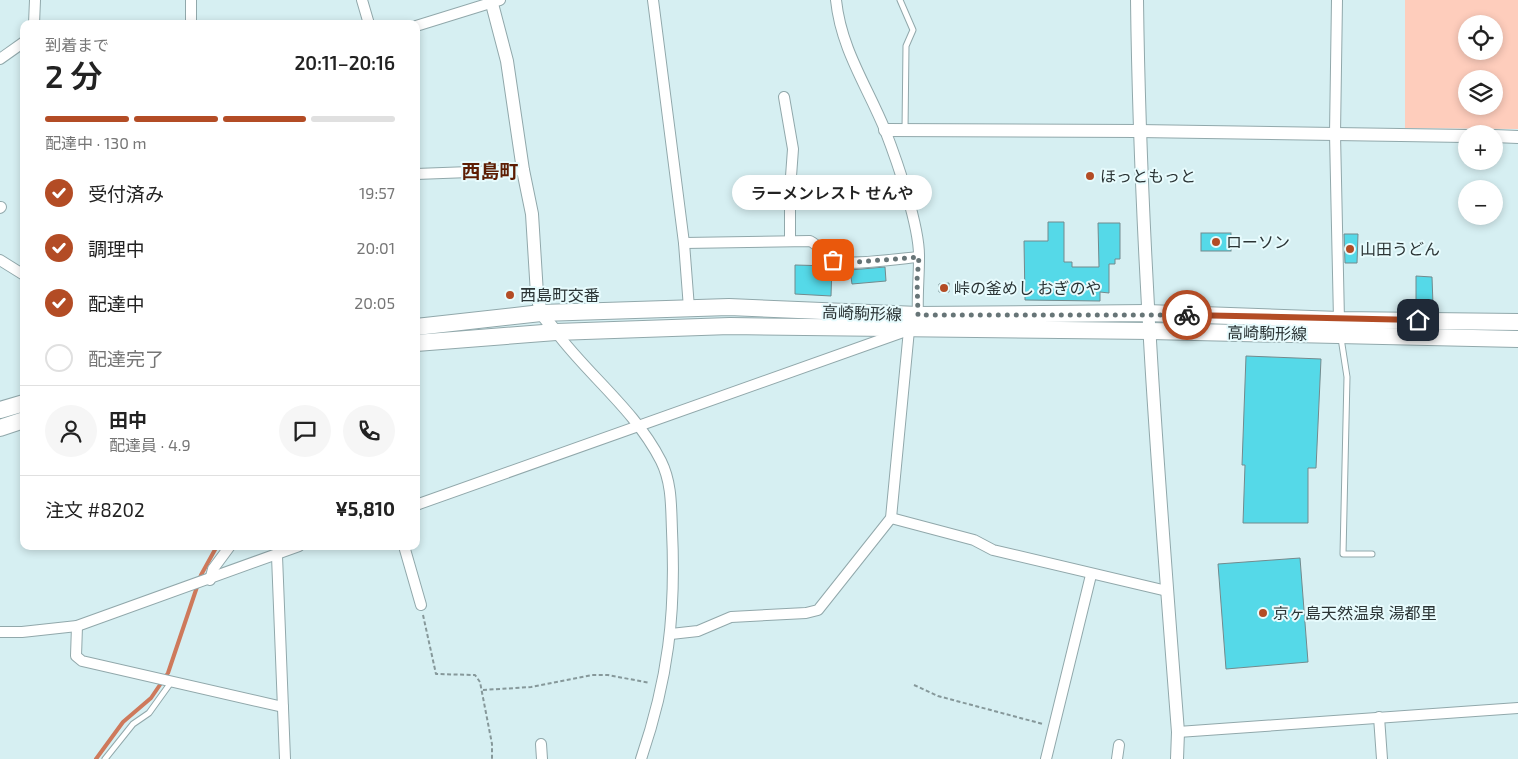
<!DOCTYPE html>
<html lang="ja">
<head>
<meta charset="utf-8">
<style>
	body { margin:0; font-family:"Exo 2","Noto Sans JP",sans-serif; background:#f6f6f6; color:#222; height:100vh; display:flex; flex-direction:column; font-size:19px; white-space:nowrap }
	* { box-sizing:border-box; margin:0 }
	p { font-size:16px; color:#767676 }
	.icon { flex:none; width:28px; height:28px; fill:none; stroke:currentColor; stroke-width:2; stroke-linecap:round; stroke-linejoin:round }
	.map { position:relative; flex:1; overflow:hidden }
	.panel { position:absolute; left:20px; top:20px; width:400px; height:530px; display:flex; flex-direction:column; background:#fff; border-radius:10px; box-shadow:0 2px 8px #0003 }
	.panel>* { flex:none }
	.fabs { position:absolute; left:1458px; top:15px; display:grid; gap:10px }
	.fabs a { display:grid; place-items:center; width:45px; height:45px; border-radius:50%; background:#fff; box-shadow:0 2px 8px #0003; font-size:25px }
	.pin { position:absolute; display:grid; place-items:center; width:42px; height:42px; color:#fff; margin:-21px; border-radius:10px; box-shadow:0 2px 8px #0006 }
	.courier { position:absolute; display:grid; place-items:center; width:50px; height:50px; margin:-25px; border:4px solid #b34c25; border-radius:50%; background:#fff; color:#222; box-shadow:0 1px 6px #0007 }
	.bubble { position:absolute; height:35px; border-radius:18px; background:#fff; box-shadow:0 2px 8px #0003; font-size:16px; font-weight:600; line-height:35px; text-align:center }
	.overview em { font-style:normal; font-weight:600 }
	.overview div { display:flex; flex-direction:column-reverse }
	.overview { display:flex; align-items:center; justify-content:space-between; height:85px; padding:0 25px }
	h1 { font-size:32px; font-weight:600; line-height:38px }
	.bar { display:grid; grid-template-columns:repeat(4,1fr); gap:8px 5px; align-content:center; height:60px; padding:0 25px }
	.bar i { height:6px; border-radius:4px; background:#e0e0e0 }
	.bar .current { background:#b34c25 }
	.bar p { grid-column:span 4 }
	.line { display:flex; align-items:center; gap:12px; padding:0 25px; border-top:1px solid #e0e0e0 }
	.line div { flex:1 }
	.round { display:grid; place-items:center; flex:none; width:52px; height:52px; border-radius:26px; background:#f6f6f6 }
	ol { padding:0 25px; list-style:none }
	li { display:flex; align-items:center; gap:15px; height:55px }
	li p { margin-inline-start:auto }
	li .icon { padding:5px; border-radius:50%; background:#b34c25; color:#fff; stroke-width:4 }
	li:last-child { color:#767676 }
	li i { width:28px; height:28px; border:2px solid #e0e0e0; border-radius:50% }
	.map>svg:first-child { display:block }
</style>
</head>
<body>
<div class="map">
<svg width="1518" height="759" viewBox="0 0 1518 759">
	<rect width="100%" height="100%" fill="#d6eff2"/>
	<path fill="#fecdbc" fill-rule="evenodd" d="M1405,0h113v129l-113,-1zM1466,24h28v27h-28zM1466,79h28v27h-28z"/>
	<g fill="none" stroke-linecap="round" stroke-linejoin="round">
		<path stroke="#ce795b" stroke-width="4" d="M96,759l27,-37 28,-24 17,-25 33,-98 16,-29"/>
	</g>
	<g fill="#55d9e8" stroke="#738a8d">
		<path d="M1048,222h16v40h8v5h27l-1,-44h22v36h-5v5h-6v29l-9,-1v9l-75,-1 -1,-59h24z"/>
		<rect x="1201" y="233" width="30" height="18"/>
		<path d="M1344,234h14l-1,29h-12z"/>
		<path d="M795,265l37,1 -1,30 -36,-2z"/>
		<path d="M885,267l1,14 -34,3 -2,-14z"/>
		<path d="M1416,276l16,1 1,28 -17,-1z"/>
		<path d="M949,283v9h-10v-8z"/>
		<path d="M1246,356l75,3 -5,109h-8v55h-65l2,-58h-3z"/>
		<path d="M1300,558l8,104 -82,7 -8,-105z"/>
	</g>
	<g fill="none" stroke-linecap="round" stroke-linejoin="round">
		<defs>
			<g id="service">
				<path d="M900,0l13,30 -7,16 -1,84"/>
				<path d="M1341,338l6,39 -4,177h29"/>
				<path d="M105,759l28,-35 16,-11 23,-32"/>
			</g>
			<g id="minor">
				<path d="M362,0l7,24"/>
				<path d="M653,0l31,243 5,65"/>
				<path d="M836,0c5,49 31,86 49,130 12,31 35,97 34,128 0,19 -2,38 -1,57l-2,4"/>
				<path d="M1337,0l-2,134 4,186"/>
				<path d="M34,24l1,-24"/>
				<path d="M191,24v-24"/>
				<path d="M416,26l84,-26"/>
				<path d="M0,59l24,-17"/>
				<path d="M784,97l9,52 -3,41v51"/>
				<path d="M416,174l107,-4"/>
				<path d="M0,208l1,-1"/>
				<path d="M684,243l126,-2c10,5 15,15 24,19 13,7 67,-2 85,-3"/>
				<path d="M0,260l24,15"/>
				<path d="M556,332c33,44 79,78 105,129 11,22 10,46 11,70 4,83 -4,149 -31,228"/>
				<path d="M416,505l487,-173"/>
				<path d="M891,518l83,22 19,10 174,41"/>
				<path d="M404,546l17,59"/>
				<path d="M277,556l8,203"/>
				<path d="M210,580l3,-11 17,-23"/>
				<path d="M77,626l-1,30 6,5 201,46"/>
				<path d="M0,632h22l55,-6 222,-80"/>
				<path d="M671,634l27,-3 33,-14 75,-4 12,-3 73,-92 18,-188"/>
				<path d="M1379,717l3,42"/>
				<path d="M1178,732l340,-24"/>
				<path d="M541,744l1,15"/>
				<path d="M1046,759l45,-184"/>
				<path d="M1117,759l2,-14"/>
			</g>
			<g id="tertiary">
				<path d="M491,0l16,61 16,109 9,44 5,80 4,19 15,19"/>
				<path d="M1137,0c3,244 22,488 41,732l-1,27"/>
				<path d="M885,130l253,1 328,5"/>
				<path d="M1494,136l24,1"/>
			</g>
			<g id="primary">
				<path d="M416,327l125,-14 188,-6 189,8 229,-2 192,7 179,2"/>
				<path d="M416,343l140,-11 174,-6 420,5 368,8"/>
				<path d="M0,410l24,-7"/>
				<path d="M0,428l24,-8"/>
			</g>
		</defs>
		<use href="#service" stroke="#91a8ab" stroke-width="7"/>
		<use href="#minor" stroke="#91a8ab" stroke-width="12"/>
		<use href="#tertiary" stroke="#91a8ab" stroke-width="14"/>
		<use href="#primary" stroke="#91a8ab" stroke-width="18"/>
		<g stroke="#86989a" stroke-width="2" stroke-dasharray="4 2.5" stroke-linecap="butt">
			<path d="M423,615l13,59 39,1 5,7 12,62v15"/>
			<path d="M914,685l24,11 105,28"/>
			<path d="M483,690l48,-3 61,-12h16l42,8"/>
		</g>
		<use href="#service" stroke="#fff" stroke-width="5"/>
		<use href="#minor" stroke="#fff" stroke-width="10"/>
		<use href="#tertiary" stroke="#fff" stroke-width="12"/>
		<use href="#primary" stroke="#fff" stroke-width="16"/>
	</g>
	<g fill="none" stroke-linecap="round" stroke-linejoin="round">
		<path stroke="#677577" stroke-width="5" stroke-dasharray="0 9" d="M833,260l12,3 74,-6 -2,23 1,35h269"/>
		<path stroke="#b34c25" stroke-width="6" d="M1187,315l231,5"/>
	</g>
	<g fill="#b34c25" stroke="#e7fbfd" stroke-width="2">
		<circle cx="1090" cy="176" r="5"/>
		<circle cx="1216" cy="242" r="5"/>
		<circle cx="1350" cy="249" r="5"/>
		<circle cx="944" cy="288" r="5"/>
		<circle cx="510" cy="295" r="5"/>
		<circle cx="1263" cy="613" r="5"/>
	</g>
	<g text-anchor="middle" stroke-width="4" stroke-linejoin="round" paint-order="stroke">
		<g font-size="16" fill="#2b3435" stroke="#e7fbfd" text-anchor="start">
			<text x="1100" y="182">ほっともっと</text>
			<text x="1226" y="248">ローソン</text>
			<text x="1360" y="255">山田うどん</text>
			<text x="954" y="294">峠の釜めし おぎのや</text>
			<text x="520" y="301">西島町交番</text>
			<text x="1273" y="619">京ヶ島天然温泉 湯都里</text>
		</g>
		<g font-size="16" fill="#2b3435" stroke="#e7fbfd">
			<text transform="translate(862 313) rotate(2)" y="6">高崎駒形線</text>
			<text transform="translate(1267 333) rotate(1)" y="6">高崎駒形線</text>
		</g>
		<g font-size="19" font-weight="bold" fill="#5d1d03" stroke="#e7fbfd">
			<text x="490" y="178">西島町</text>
		</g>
	</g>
</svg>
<div class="fabs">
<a><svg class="icon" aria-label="locate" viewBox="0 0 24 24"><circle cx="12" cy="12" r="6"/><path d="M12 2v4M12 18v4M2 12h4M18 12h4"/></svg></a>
<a><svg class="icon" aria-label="layers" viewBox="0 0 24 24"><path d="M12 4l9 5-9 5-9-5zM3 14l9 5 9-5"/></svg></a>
<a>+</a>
<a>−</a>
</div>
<div class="pin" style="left:833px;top:260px;background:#ea580c"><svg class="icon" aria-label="bag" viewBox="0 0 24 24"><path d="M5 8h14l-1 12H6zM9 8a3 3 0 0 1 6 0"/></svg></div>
<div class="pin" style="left:1418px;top:320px;background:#1f2937"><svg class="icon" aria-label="home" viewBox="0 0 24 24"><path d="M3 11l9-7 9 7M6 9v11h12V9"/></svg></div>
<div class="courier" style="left:1187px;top:315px"><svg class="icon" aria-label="bike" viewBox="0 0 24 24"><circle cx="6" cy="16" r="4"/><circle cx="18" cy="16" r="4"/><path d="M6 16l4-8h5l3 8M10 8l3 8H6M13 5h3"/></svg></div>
<div class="bubble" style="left:732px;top:175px;width:200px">ラーメンレスト せんや</div>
<section class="panel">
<div class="overview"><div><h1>2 分</h1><p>到着まで</p></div><em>20:11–20:16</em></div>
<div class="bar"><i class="current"></i><i class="current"></i><i class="current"></i><i></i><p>配達中 · 130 m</p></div>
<ol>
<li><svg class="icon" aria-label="check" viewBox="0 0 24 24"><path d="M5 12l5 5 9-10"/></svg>受付済み<p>19:57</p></li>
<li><svg class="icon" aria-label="check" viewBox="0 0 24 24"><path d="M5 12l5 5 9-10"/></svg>調理中<p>20:01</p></li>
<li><svg class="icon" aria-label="check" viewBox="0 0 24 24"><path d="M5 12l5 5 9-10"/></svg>配達中<p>20:05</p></li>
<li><i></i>配達完了</li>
</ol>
<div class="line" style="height:90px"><a class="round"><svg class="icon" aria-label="person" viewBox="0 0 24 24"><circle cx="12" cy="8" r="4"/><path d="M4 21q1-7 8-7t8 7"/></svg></a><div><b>田中</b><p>配達員 · 4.9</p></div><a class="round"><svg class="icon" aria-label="chat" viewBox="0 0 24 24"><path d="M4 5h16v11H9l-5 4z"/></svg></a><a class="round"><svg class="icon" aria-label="phone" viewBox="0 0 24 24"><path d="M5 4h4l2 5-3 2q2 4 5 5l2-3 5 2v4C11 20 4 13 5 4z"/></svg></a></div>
<div class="line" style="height:65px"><div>注文 #8202</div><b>¥5,810</b></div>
</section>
</div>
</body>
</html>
